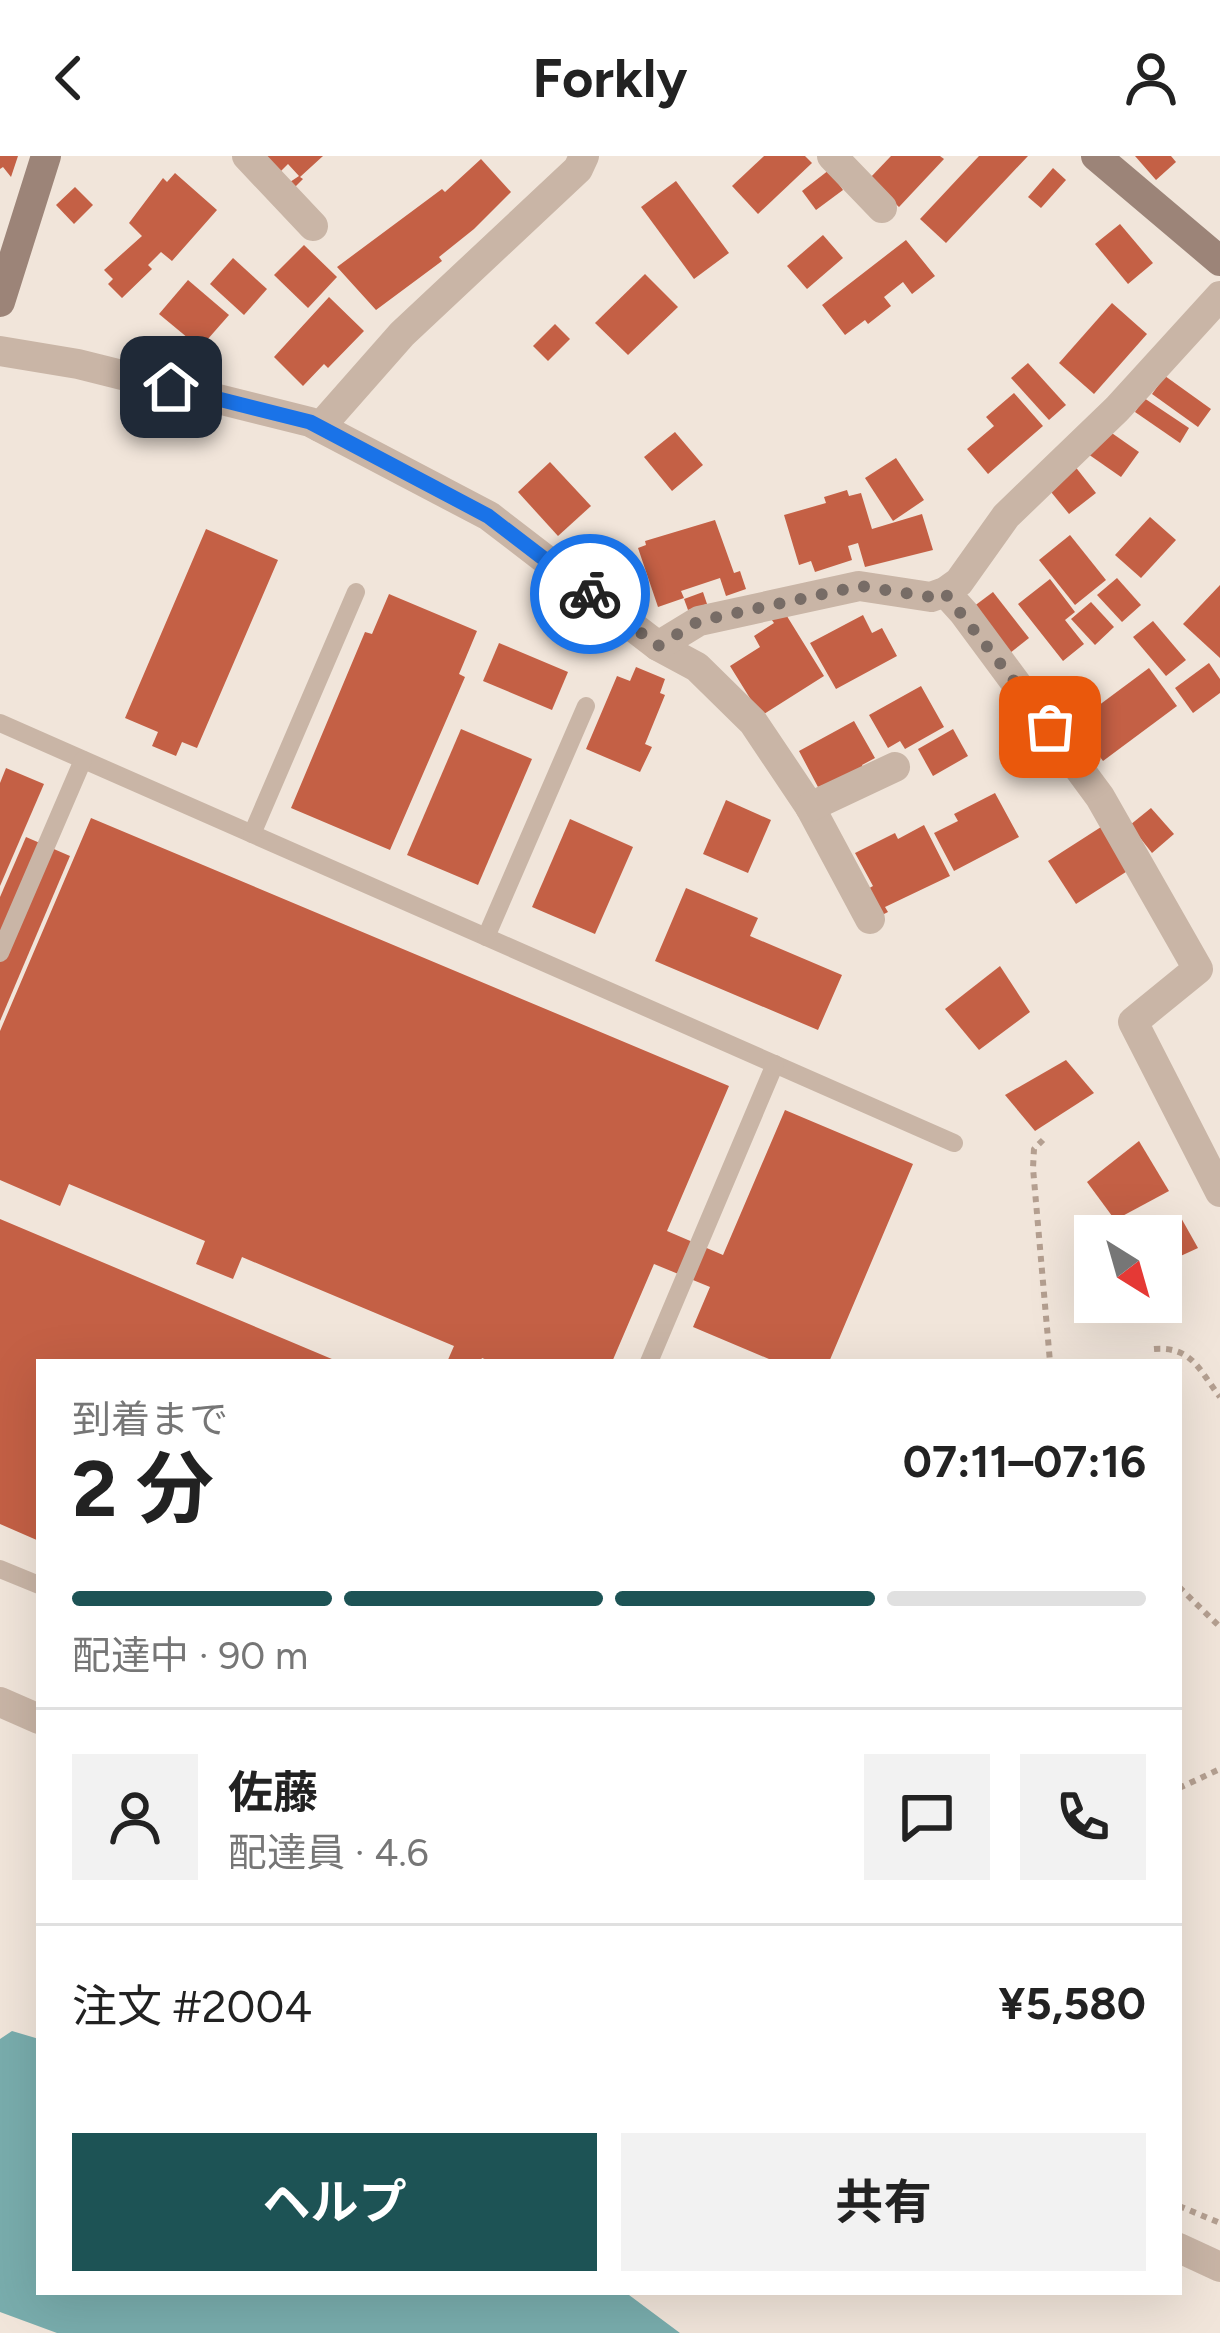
<!DOCTYPE html>
<html lang="ja">
<head>
<meta charset="utf-8">
<style>
	body { margin:0; font-family:Figtree,"Noto Sans JP",sans-serif; background:#f2f2f2; color:#222; height:100vh; display:flex; flex-direction:column; font-size:45px; white-space:nowrap }
	* { box-sizing:border-box; margin:0 }
	p { font-size:39px; color:#767676 }
	.icon { flex:none; width:66px; height:66px; fill:none; stroke:currentColor; stroke-width:2; stroke-linecap:round; stroke-linejoin:round }
	.map { position:relative; flex:1; overflow:hidden }
	.side { position:absolute; left:36px; top:1203px; width:1146px; height:936px; display:flex; flex-direction:column; background:#fff; border-radius:0px; box-shadow:0 12px 48px #0002 }
	.side>* { flex:none }
	.needle { width:78px; rotate:143deg }
	.tools { position:absolute; left:1074px; top:1059px; display:grid; gap:24px }
	.tools a { display:grid; place-items:center; width:108px; height:108px; border-radius:0px; background:#fff; box-shadow:0 12px 48px #0002; font-size:60px }
	.pin { position:absolute; display:grid; place-items:center; width:102px; height:102px; color:#fff; margin:-51px; border-radius:24px; box-shadow:0 6px 18px #0006 }
	.courier { position:absolute; display:grid; place-items:center; width:120px; height:120px; margin:-60px; border:9px solid #1a73e8; border-radius:50%; background:#fff; color:#222; box-shadow:0 3px 15px #0007 }
	.headline em { font-style:normal; font-weight:700 }
	.headline div { display:flex; flex-direction:column-reverse }
	.headline { display:flex; align-items:center; justify-content:space-between; height:204px; padding:0 36px }
	h1 { font-size:78px; font-weight:700; line-height:90px }
	.bar { display:grid; grid-template-columns:repeat(4,1fr); gap:18px 12px; align-content:center; height:144px; padding:0 36px }
	.bar i { height:15px; border-radius:9px; background:#e0e0e0 }
	.bar .current { background:#1d5355 }
	.bar p { grid-column:span 4 }
	.line { display:flex; align-items:center; gap:30px; padding:0 36px; border-top:3px solid #e0e0e0 }
	.line div { flex:1 }
	.round { display:grid; place-items:center; flex:none; width:126px; height:126px; border-radius:0px; background:#f2f2f2 }
	.action { display:flex; gap:24px; margin-top:auto; padding:24px 36px }
	.action a { flex:1; height:138px; border-radius:0px; background:#1d5355; color:#fff; font-size:48px; font-weight:700; line-height:138px; text-align:center }
	.action a+a { background:#f2f2f2; color:#222 }
	header { display:flex; justify-content:space-between; align-items:center; height:156px; padding:0 36px; background:#fff; font-size:54px; font-weight:700 }
	.map>svg:first-child { display:block }
</style>
</head>
<body>
<header><svg class="icon" aria-label="back" viewBox="0 0 24 24"><path d="M15 5l-7 7 7 7"/></svg>Forkly<svg class="icon" aria-label="person" viewBox="0 0 24 24"><circle cx="12" cy="8" r="4"/><path d="M4 21q1-7 8-7t8 7"/></svg></header>
<div class="map">
<svg width="1220" height="2177" viewBox="0 0 1220 2177">
	<rect width="100%" height="100%" fill="#f1e5da"/>
	<path fill="#79adad" d="M12,1875l27,8v253h586l55,41h-623l-57,-21v-273z"/>
	<g fill="#c46045">
		<path d="M0,0h18l-7,21 -8,-10 -3,2z"/>
		<path d="M266,0h57l-23,21 3,2 -8,8 -5,-5 9,-6 -11,-12 -8,8z"/>
		<path d="M764,0h41l7,7 -54,51 -26,-28z"/>
		<path d="M891,0h49l4,3 -45,48 -30,-28z"/>
		<path d="M979,0h49l-82,87 -26,-24z"/>
		<path d="M1135,0h36l5,6 -20,18z"/>
		<path d="M481,3l30,33 -37,37 -35,28 3,4 -66,49 -39,-43 105,-78 3,3z"/>
		<path d="M1053,12l13,12 -25,28 -13,-11z"/>
		<path d="M829,14l14,20 -27,20 -14,-19z"/>
		<path d="M175,17l42,37 -45,51 -11,-9 -13,13 4,4 -30,29 -14,-14 5,-5 -9,-9 38,-34 -13,-13 34,-45 4,4z"/>
		<path d="M676,25l53,72 -35,26 -53,-72z"/>
		<path d="M75,31l18,18 -19,19 -18,-19z"/>
		<path d="M1120,68l33,39 -25,21 -33,-40z"/>
		<path d="M823,79l20,23 -36,31 -20,-23z"/>
		<path d="M906,84l29,36 -23,18 -9,-12 -19,15 7,9 -23,18 -3,-4 -20,15 -23,-30z"/>
		<path d="M304,89l33,32 -29,31 -34,-33z"/>
		<path d="M233,102l34,31 -23,26 -34,-31z"/>
		<path d="M645,118l33,33 -50,48 -33,-32z"/>
		<path d="M188,124l41,35 -29,33 -41,-34z"/>
		<path d="M329,141l35,34 -36,37 -4,-4 -21,22 -29,-29z"/>
		<path d="M1112,147l35,31 -53,60 -35,-31z"/>
		<path d="M555,168l15,15 -22,22 -15,-15z"/>
		<path d="M1028,207l38,42 -17,15 -38,-42z"/>
		<path d="M1165,220l46,33 -13,18 -46,-33z"/>
		<path d="M1014,237l29,33 -55,48 -21,-25 27,-23 -8,-9z"/>
		<path d="M1144,242l45,30 -9,15 -45,-31z"/>
		<path d="M1106,273l33,23 -18,25 -33,-23z"/>
		<path d="M675,276l28,33 -31,26 -28,-34z"/>
		<path d="M896,302l28,42 -31,21 -28,-43z"/>
		<path d="M550,306l41,44 -33,30 -40,-44z"/>
		<path d="M1074,309l22,28 -27,21 -22,-27z"/>
		<path d="M847,334l2,6 12,-3 11,36 50,-15 11,36 -68,17 -7,-24 -10,3 4,14 -37,12 -4,-11 -12,4 -15,-50 42,-12 -2,-6z"/>
		<path d="M1150,361l26,23 -35,38 -26,-23z"/>
		<path d="M715,364l19,53 6,-2 6,18 -20,7 -6,-18 -39,13 3,7 -26,9 -20,-59 8,-3 -1,-4z"/>
		<path d="M206,373l72,31 -81,188 -15,-6 -6,14 -24,-10 6,-14 -33,-14z"/>
		<path d="M1070,379l36,45 -31,25 -36,-45z"/>
		<path d="M1117,422l24,27 -19,17 -25,-27z"/>
		<path d="M1050,423l25,33 -10,8 19,24 -21,17 -45,-57z"/>
		<path d="M1220,429v73l-37,-34z"/>
		<path d="M703,436l4,12 -19,6 -4,-11z"/>
		<path d="M993,436l36,46 -19,15 -37,-46z"/>
		<path d="M389,438l88,37 -18,43 6,3 -75,173 -99,-42 74,-176 7,2z"/>
		<path d="M1091,446l23,25 -19,18 -24,-26z"/>
		<path d="M785,457l39,63 -63,40 -31,-50 30,-19 -6,-11 20,-13 -5,-7z"/>
		<path d="M863,459l9,18 10,-5 15,28 -61,33 -26,-46z"/>
		<path d="M1153,465l33,39 -20,16 -33,-39z"/>
		<path d="M499,487l69,29 -16,38 -69,-29z"/>
		<path d="M1209,507l11,16v14l-27,20 -18,-25z"/>
		<path d="M636,511l29,12 -5,14 5,2 -20,49 7,3 -12,25 -54,-23 31,-73 13,5z"/>
		<path d="M1149,512l28,38 -74,55 -28,-38z"/>
		<path d="M921,530l23,41 -39,22 -5,-8 -12,7 -19,-33z"/>
		<path d="M854,565l21,37 -13,7 2,5 -46,17 -19,-36z"/>
		<path d="M461,573l71,30 -54,126 -71,-30z"/>
		<path d="M953,573l15,27 -35,20 -15,-27z"/>
		<path d="M6,612l38,16 -44,102v-103z"/>
		<path d="M995,637l24,44 -65,34 -20,-38 24,-12 -4,-7z"/>
		<path d="M726,644l45,20 -23,53 -45,-19z"/>
		<path d="M1151,652l23,26 -22,19 -22,-28z"/>
		<path d="M91,662l638,268 -62,145 56,24 62,-145 128,54 -84,198h-53l-83,-35 17,-40 -56,-23 -42,98h-120l-10,-4 -2,4h-33l7,-16 -212,-89 -9,22 -37,-15 9,-23 -136,-57 -9,22 -60,-26v-149z"/>
		<path d="M570,663l63,28 -38,87 -63,-27z"/>
		<path d="M924,669l26,51 -65,31 3,5 -10,5 -14,-26 9,-5 -18,-33 40,-20 3,6z"/>
		<path d="M1101,671l28,43 -53,34 -28,-43z"/>
		<path d="M26,681l44,19 -70,165v-124z"/>
		<path d="M686,732l72,30 -8,18 92,39 -24,55 -163,-69z"/>
		<path d="M1000,810l30,46 -51,38 -34,-41z"/>
		<path d="M1066,904l28,33 -59,38 -30,-36z"/>
		<path d="M1139,985l30,50 -54,29 -28,-38z"/>
		<path d="M1180,1060l18,32 -37,17v-29h-15z"/>
		<path d="M0,1063l339,143h-300v179l-39,-17z"/>
	</g>
	<g fill="none" stroke-linecap="round" stroke-linejoin="round">
		<g stroke="#b49f90" stroke-width="6" stroke-dasharray="6 6" stroke-linecap="butt">
			<path d="M1043,984l-9,9 -1,19 17,194"/>
			<path d="M1154,1193c38,-3 45,21 66,48"/>
			<path d="M1179,1431l41,40"/>
			<path d="M1179,1632l41,-19"/>
			<path d="M1179,2050l41,17"/>
		</g>
		<g stroke="#c9b5a6" stroke-width="18">
			<path d="M0,567l954,420"/>
			<path d="M252,678l104,-242"/>
			<path d="M486,781l100,-231"/>
			<path d="M0,797l83,-193"/>
			<path d="M649,1206l126,-298"/>
			<path d="M0,1413l39,16"/>
		</g>
		<g stroke="#c9b5a6" stroke-width="30">
			<path d="M247,0l66,70"/>
			<path d="M832,0l50,52"/>
			<path d="M0,195l78,13 232,58 179,94 169,130 39,21 56,55 57,85 60,112"/>
			<path d="M320,271l82,-93 176,-165 6,-13"/>
			<path d="M945,436l19,21 136,184 98,172 -65,53 87,170"/>
			<path d="M658,490l41,-25 160,-35 72,11 14,-5 14,-10 47,-66 111,-107 103,-113"/>
			<path d="M810,651l85,-40"/>
			<path d="M0,1546l39,17"/>
			<path d="M1179,2092l41,19"/>
		</g>
		<g stroke="#9c8478" stroke-width="30">
			<path d="M1096,0l124,105"/>
			<path d="M0,146l46,-146"/>
		</g>
	</g>
	<g fill="none" stroke-linecap="round" stroke-linejoin="round">
		<path stroke="#776c66" stroke-width="12" stroke-dasharray="0 21.6" d="M590,438l68,52 41,-25 161,-35 71,11 13,-5 106,135"/>
		<path stroke="#1a73e8" stroke-width="15" d="M171,231l139,35 178,94 102,78"/>
	</g>
</svg>
<div class="tools">
<a><svg class="needle" viewBox="-14 -14 28 28"><path d="M0-13l5 13h-10z" fill="#e53935"/><path d="M0 13l5-13h-10z" fill="#767676"/></svg></a>
</div>
<div class="pin" style="left:1050px;top:571px;background:#ea580c"><svg class="icon" aria-label="bag" viewBox="0 0 24 24"><path d="M5 8h14l-1 12H6zM9 8a3 3 0 0 1 6 0"/></svg></div>
<div class="pin" style="left:171px;top:231px;background:#1f2937"><svg class="icon" aria-label="home" viewBox="0 0 24 24"><path d="M3 11l9-7 9 7M6 9v11h12V9"/></svg></div>
<div class="courier" style="left:590px;top:438px"><svg class="icon" aria-label="bike" viewBox="0 0 24 24"><circle cx="6" cy="16" r="4"/><circle cx="18" cy="16" r="4"/><path d="M6 16l4-8h5l3 8M10 8l3 8H6M13 5h3"/></svg></div>
<section class="side">
<div class="headline"><div><h1>2 分</h1><p>到着まで</p></div><em>07:11–07:16</em></div>
<div class="bar"><i class="current"></i><i class="current"></i><i class="current"></i><i></i><p>配達中 · 90 m</p></div>
<div class="line" style="height:216px"><a class="round"><svg class="icon" aria-label="person" viewBox="0 0 24 24"><circle cx="12" cy="8" r="4"/><path d="M4 21q1-7 8-7t8 7"/></svg></a><div><b>佐藤</b><p>配達員 · 4.6</p></div><a class="round"><svg class="icon" aria-label="chat" viewBox="0 0 24 24"><path d="M4 5h16v11H9l-5 4z"/></svg></a><a class="round"><svg class="icon" aria-label="phone" viewBox="0 0 24 24"><path d="M5 4h4l2 5-3 2q2 4 5 5l2-3 5 2v4C11 20 4 13 5 4z"/></svg></a></div>
<div class="line" style="height:156px"><div>注文 #2004</div><b>¥5,580</b></div>
<div class="action"><a>ヘルプ</a><a>共有</a></div>
</section>
</div>
</body>
</html>
